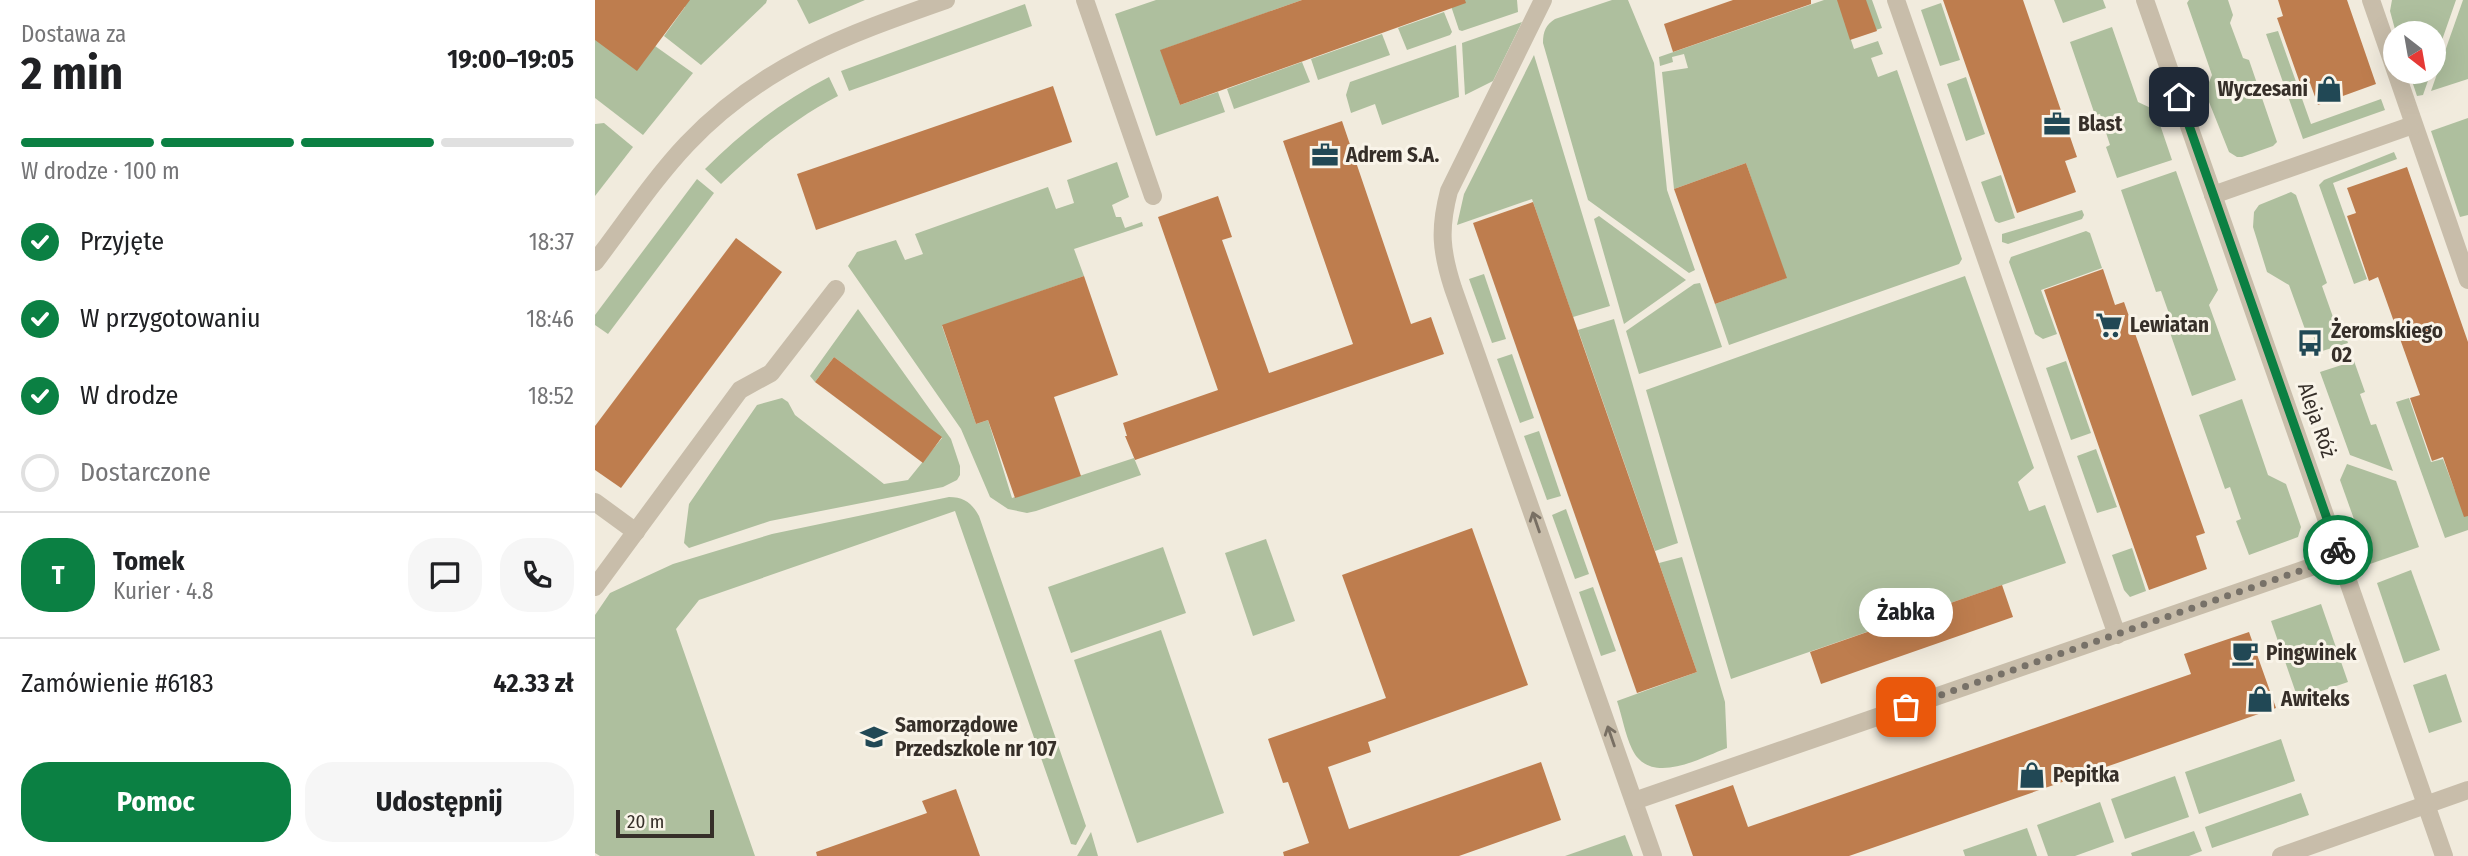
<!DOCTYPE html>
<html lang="pl">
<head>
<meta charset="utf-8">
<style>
	body { margin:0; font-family:"Fira Sans Condensed",sans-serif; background:#f6f6f6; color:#202124; height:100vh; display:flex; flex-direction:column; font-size:26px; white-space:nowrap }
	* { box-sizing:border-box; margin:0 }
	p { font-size:23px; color:#757577 }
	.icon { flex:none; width:38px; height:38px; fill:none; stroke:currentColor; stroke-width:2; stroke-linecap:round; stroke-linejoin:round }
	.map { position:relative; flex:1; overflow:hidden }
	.details { display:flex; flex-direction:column; background:#fff; width:595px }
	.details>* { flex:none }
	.needle { width:46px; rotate:149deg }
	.controls { position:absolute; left:1788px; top:21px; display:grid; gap:14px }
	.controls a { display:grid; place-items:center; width:63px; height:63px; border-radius:50%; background:#fff; box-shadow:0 7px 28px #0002; font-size:35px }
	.scale { position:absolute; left:21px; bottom:18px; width:98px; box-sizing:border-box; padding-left:7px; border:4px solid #362f29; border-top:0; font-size:19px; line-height:24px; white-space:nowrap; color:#362f29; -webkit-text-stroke:5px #f9f4e9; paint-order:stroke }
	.pin { position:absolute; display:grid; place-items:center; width:60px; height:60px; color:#fff; margin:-30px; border-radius:14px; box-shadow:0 4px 10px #0006 }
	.courier { position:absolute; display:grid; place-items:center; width:70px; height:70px; margin:-35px; border:5px solid #0b8043; border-radius:50%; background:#fff; color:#222; box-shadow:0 2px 9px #0007 }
	.bubble { position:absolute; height:49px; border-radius:24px; background:#fff; box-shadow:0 7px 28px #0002; font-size:23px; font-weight:700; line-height:49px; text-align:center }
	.overview em { font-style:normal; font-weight:700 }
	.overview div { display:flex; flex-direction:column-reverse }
	.overview { display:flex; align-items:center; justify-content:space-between; height:119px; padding:0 21px }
	h1 { font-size:46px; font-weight:700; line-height:52px }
	.bar { display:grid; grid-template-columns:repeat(4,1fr); gap:10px 7px; align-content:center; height:84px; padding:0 21px }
	.bar i { height:9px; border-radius:5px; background:#e0e0e0 }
	.bar .selected { background:#0b8043 }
	.bar p { grid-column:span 4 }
	.line { display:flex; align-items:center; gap:18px; padding:0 21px; border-top:2px solid #e0e0e0 }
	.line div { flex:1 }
	.round { display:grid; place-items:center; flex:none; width:74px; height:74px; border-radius:28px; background:#f6f6f6 }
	ol { padding:0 21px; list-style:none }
	li { display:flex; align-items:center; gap:21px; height:77px }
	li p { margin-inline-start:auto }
	li .icon { padding:7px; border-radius:50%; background:#0b8043; color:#fff; stroke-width:4 }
	li:last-child { color:#757577 }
	li i { width:38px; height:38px; border:4px solid #e0e0e0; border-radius:50% }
	.action { display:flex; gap:14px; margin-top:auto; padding:14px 21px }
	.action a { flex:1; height:80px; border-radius:28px; background:#0b8043; color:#fff; font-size:28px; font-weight:700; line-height:80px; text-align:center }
	.action a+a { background:#f6f6f6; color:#202124 }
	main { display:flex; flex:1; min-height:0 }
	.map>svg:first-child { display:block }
</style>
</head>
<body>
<main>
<section class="details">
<div class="overview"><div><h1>2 min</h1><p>Dostawa za</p></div><em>19:00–19:05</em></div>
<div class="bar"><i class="selected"></i><i class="selected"></i><i class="selected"></i><i></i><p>W drodze · 100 m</p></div>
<ol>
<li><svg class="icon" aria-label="check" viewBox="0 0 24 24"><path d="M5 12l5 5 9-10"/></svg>Przyjęte<p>18:37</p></li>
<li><svg class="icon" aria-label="check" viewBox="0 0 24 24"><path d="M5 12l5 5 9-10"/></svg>W przygotowaniu<p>18:46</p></li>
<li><svg class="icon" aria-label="check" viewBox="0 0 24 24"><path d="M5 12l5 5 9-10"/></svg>W drodze<p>18:52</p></li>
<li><i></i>Dostarczone</li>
</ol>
<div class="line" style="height:126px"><b class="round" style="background:#0b8043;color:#fff">T</b><div><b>Tomek</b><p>Kurier · 4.8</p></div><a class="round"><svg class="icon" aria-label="chat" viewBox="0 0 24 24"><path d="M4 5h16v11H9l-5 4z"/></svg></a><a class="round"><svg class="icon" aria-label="phone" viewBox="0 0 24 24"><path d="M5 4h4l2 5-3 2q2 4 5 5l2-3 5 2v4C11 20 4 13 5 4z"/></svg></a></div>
<div class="line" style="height:91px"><div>Zamówienie #6183</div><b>42.33 zł</b></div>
<div class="action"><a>Pomoc</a><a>Udostępnij</a></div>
</section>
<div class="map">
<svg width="1873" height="856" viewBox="0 0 1873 856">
	<rect width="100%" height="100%" fill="#f1ebdd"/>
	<g fill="#aebf9e">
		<path d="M81,0h91l-1,3 -65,62 -37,-29 21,-29z"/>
		<path d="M202,0h68l-56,24z"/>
		<path d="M561,0h146l-141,50 19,55 38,-13 7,20 -69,24 -41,-122z"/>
		<path d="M854,0h68l1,12 -56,19 -3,-1z"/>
		<path d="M1017,0h16l26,63 13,127 28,80 -6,3 -101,-73 -45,-157c0,-12 3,-18 12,-24z"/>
		<path d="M1229,0h48l10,28 -6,2 -31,-8 9,27 24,-8 5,13 -12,4 7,19 19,-7 65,189 -3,5 -230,81 -14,-41 71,-26 -40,-115 -72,26 -12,-117 26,-4 -4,-14 -12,3 1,5 -13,4 -1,-9z"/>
		<path d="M1459,0h49l3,8 -43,15z"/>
		<path d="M1594,0h39l5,15 -3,8 13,35 6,2 28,82 -4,4 -31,11h-5l-8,-5 -24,-60 7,-17 -25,-72z"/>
		<path d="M1797,0h64l-22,63v-30h-38l-6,-22z"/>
		<path d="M1868,0h5v79l-37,12z"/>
		<path d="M1346,3l19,57 -20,6 -19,-56z"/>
		<path d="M430,4l7,22 -183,65 -8,-20z"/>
		<path d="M849,12l8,20 -2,3 -43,15 -9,-22z"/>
		<path d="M927,22l-29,59 -28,14 -3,-52z"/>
		<path d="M1517,27l26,75 17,8 17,50 -55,18 -11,-31 4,-2 -10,-31 -5,1 -25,-73z"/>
		<path d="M1683,31l33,93 70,-25 4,11 -82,29 -37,-105z"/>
		<path d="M787,34l8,21 -72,25 -7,-21z"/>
		<path d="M0,40l60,6 38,27 -50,62 -48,-37z"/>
		<path d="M861,45l3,52 -77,28 -7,-21 -24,9 -5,-18 4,-13z"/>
		<path d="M939,55l76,251 -37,11 -41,-118 -75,26 7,-31z"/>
		<path d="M707,62l8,20 -76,27 -7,-20z"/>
		<path d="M1814,72h22l-8,23 -6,1z"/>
		<path d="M234,77l9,19c-44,23 -81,53 -117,88l-16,-15c37,-37 77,-68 124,-92z"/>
		<path d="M1371,77l19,57 -19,7 -19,-57z"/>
		<path d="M1873,118v97l-8,2 -29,-86z"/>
		<path d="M9,123l29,24 -38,49v-72z"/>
		<path d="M1799,152l3,7 -64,24 34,96 -13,5 -35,-99 5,-5z"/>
		<path d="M522,162l12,35 -17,8 4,12h5l4,11 17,-6 1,4 -69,23 10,27 -142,50 34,98 12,-4 24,78 122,-40 7,17 -105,36 -9,2 -19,-4 -18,-12 -29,-68 -113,-163 9,-14 39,-12 9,20 18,-6 -8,-20 133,-47 8,22 18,-6 -7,-23z"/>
		<path d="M1581,171l42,119 -9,15 27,75 -44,16 -25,-72 5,-2 -11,-31 -5,1 -35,-102z"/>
		<path d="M1406,175l14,43 -16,5 -4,-2 -14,-39z"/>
		<path d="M102,179l17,14 -106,141 -13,-9v-10z"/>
		<path d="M1696,192l5,3 31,88 -5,3 11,31 5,-1 10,27 -29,9 -8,-22 -5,2 -17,-47 -22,-13 -14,-45 1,-15 5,-7z"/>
		<path d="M1487,210l2,5 -2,4 -74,25 -6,-2v-8z"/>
		<path d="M1004,216l87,64 -62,44 -30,-105z"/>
		<path d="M1491,231l4,2 12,35 -61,22 16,44 -14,5 -8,-5 -26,-72 2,-5z"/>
		<path d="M889,274l22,65 -14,4 -23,-64z"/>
		<path d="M1370,276l69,192 -16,14 11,29 16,-6 21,58 -335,116 -85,-289z"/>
		<path d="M1105,283l22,64 -83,27 -13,-43 68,-47z"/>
		<path d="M263,309l93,130 9,27v9l-3,5 -14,7 -173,34 -81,27 -5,-5 5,-39 68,-99 25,-7 6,4 7,13 89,69 24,-4 34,-42 -108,-81 -19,25 -5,-6z"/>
		<path d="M1019,319l64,224 -23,8 -77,-221z"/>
		<path d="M917,354l22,64 -14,5 -23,-64z"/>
		<path d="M1471,361l25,72 -20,7 -25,-72z"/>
		<path d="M1759,361l11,31 -5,2 11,31 5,-1 17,47 -43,-16 -30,-83z"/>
		<path d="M1814,398l22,64 12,-3 12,32 13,-4v43l-23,8 -49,-136z"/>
		<path d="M1647,399l26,76 18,9 15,43 -3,10 -49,18 -13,-34 5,-2 -11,-32 -5,2 -26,-74z"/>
		<path d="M944,431l22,65 -14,4 -23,-64z"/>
		<path d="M1501,449l21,58 -20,6 -20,-57z"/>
		<path d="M1752,464l49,17 23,66 -49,17 -30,-84z"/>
		<path d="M354,497c15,0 23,6 30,19l107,310 -10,19 -5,-1 -116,-333 -256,89 -23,29 79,227h-155l-5,-3v-238l15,-22 63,-29 99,-30z"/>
		<path d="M971,509l23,65 -14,5 -23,-64z"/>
		<path d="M671,539l29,82 -42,15 -28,-83z"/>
		<path d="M568,547l23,66 -115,40 -23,-66z"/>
		<path d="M1537,548l14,43 -16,6 -6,-7 -12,-35z"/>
		<path d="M1087,557l43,145 2,46c-27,10 -77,39 -95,1 -7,-15 -10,-33 -15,-48l80,-29 -38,-109z"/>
		<path d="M1816,570l29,80 -36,13 -27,-80z"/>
		<path d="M998,587l23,64 -15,5 -22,-64z"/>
		<path d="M1726,604l27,78 -50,17 -27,-78z"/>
		<path d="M566,630l63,183 -87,30 -63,-183z"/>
		<path d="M1851,674l16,48 -33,11 -16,-48z"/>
		<path d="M1686,739l14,42 -96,33 -14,-42z"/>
		<path d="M1580,776l14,41 -64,22 -14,-40z"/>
		<path d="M1706,793l8,22 -97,33 -7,-21z"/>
		<path d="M1505,802l14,40 -39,14h-27l-11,-31z"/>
		<path d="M1432,828l10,28h-72l-2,-6z"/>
		<path d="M1599,831l8,20 -13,5h-57l-1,-3z"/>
		<path d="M496,832l7,24h-21z"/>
		<path d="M1030,835l8,21h-68z"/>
	</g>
	<g fill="#be7d4e">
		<path d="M0,0h95l-53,71 -42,-31z"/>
		<path d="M707,0h163l1,3 -286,102 -20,-55z"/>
		<path d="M1138,0h78v4l-138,48 -9,-28z"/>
		<path d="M1242,0h29l11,31 -27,9z"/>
		<path d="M1348,0h80l54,157 -12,4 11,31 -59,21z"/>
		<path d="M1683,0h69l29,84 -58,21 -8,-22 -9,3 -24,-68 6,-2z"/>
		<path d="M458,86l19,56 -256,88 -19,-56z"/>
		<path d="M747,121l69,203 20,-7 13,37 -309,106 -10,-24h2l-4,-13 95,-33 -60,-173 60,-21 14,41 -10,3 47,133 84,-29 -70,-203z"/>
		<path d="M1151,163l41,115 -72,26 -41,-115z"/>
		<path d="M1812,167l61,175v174l-4,1 -21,-60 -11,4 -22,-63 10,-3 -42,-118 -9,4 -22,-65 9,-3 -9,-25z"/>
		<path d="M938,202l164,470 -60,21 -164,-470z"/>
		<path d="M141,238l46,34 -161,216 -26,-18v-44z"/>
		<path d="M1508,269l12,36 9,-3 81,231 -9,3 11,33 -58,21 -105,-300z"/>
		<path d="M489,276l34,99 -64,22 27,79 -66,22 -27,-78 -12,4 -34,-99z"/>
		<path d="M239,357l108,80 -19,26 -108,-81z"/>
		<path d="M877,528l56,157 -160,57 3,10 -43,15 21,62 192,-67 20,58 -102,36h-175l-1,-4 26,-9 -21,-61 -5,1 -15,-44 118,-41 -44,-123z"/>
		<path d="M1407,585l11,32 -192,67 -11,-32z"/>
		<path d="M1654,632l27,76 -427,148h-156l-18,-51 58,-20 15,42 443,-153 -7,-20z"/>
		<path d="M361,789l24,67h-163l-1,-4 111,-39 -5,-12z"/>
	</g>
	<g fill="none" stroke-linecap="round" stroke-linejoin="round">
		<g stroke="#c8bdaa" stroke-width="18">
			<path d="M490,0l68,196"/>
			<path d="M948,0l-94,191c-10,38 -8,60 4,97l200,568"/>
			<path d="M1301,0l221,635"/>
			<path d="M1550,0l299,856"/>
			<path d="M1776,0l97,280"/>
			<path d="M1618,195l200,-70"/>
			<path d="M0,262c30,-39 58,-82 92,-118 75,-79 159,-109 259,-144"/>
			<path d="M0,502l41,30"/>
			<path d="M0,587l145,-197 31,-17 65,-84"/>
			<path d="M1039,801l706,-244"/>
			<path d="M1686,856l187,-66"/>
		</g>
	</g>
	<defs><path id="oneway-shaft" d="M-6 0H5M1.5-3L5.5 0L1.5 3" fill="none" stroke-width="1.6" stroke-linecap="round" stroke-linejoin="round" transform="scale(1.75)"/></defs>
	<g stroke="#786f63">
		<use href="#oneway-shaft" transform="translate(941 522) rotate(-109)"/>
		<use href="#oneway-shaft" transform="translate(1016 736) rotate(-109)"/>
	</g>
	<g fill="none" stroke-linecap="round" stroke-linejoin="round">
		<path stroke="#777168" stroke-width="7" stroke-dasharray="0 12.6" d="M1311,707l434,-150 -2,-7"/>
		<path stroke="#0b8043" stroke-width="9" d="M1584,97l159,453"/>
	</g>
	<defs>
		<symbol id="shop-bare" viewBox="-9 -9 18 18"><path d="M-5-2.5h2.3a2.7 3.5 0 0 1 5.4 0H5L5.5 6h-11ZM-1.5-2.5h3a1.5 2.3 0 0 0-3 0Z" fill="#214855" stroke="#f9f4e9" stroke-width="2.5" paint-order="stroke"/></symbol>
		<symbol id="office-bare" viewBox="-9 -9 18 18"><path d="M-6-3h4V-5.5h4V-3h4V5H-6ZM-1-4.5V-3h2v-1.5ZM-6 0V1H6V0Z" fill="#214855" stroke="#f9f4e9" stroke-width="2.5" paint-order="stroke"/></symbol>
		<symbol id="supermarket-bare" viewBox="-9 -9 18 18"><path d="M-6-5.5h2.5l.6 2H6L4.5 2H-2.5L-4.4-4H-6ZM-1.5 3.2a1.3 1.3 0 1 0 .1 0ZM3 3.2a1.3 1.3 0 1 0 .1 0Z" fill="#214855" stroke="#f9f4e9" stroke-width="2.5" paint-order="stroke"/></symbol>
		<symbol id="bus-bare" viewBox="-9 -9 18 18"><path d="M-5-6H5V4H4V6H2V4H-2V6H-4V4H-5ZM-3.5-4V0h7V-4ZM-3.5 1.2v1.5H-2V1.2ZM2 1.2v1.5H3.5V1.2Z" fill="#214855" stroke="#f9f4e9" stroke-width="2.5" paint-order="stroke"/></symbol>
		<symbol id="cafe-bare" viewBox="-9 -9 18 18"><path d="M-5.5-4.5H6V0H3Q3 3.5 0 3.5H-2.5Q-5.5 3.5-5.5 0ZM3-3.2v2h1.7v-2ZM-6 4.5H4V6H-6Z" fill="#214855" stroke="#f9f4e9" stroke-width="2.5" paint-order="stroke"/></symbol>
		<symbol id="school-bare" viewBox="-9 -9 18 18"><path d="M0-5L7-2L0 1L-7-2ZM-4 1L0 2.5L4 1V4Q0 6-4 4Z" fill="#214855" stroke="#f9f4e9" stroke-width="2.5" paint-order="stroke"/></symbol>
	</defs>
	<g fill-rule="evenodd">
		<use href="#shop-bare" x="1715" y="70" width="38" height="38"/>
		<use href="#office-bare" x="1443" y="105" width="38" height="38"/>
		<use href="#office-bare" x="711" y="136" width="38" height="38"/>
		<use href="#supermarket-bare" x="1495" y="306" width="38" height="38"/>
		<use href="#bus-bare" x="1696" y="324" width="38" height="38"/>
		<use href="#cafe-bare" x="1631" y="634" width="38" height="38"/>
		<use href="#shop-bare" x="1646" y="680" width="38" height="38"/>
		<use href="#school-bare" x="260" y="718" width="38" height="38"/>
		<use href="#shop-bare" x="1418" y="756" width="38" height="38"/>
	</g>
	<g text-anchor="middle" stroke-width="6" stroke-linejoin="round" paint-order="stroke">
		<g font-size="21" font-weight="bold" fill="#362f29" stroke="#f9f4e9" text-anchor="start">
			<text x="1713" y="96" text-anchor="end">Wyczesani</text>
			<text x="1483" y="131">Blast</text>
			<text x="751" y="162">Adrem S.A.</text>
			<text x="1535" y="332">Lewiatan</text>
			<text x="1736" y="338">Żeromskiego<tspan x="1736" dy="24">02</tspan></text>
			<text x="1671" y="660">Pingwinek</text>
			<text x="1686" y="706">Awiteks</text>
			<text x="300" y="732">Samorządowe<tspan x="300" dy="24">Przedszkole nr 107</tspan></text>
			<text x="1458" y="782">Pepitka</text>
		</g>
		<g font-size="21" fill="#362f29" stroke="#f9f4e9">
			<text transform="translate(1722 420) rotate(71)" y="7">Aleja Róż</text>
		</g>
	</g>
</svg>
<div class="controls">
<a><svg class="needle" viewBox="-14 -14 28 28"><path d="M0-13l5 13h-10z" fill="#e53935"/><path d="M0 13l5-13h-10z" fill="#757577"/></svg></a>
</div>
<div class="scale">20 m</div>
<div class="pin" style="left:1311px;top:707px;background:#ea580c"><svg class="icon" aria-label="bag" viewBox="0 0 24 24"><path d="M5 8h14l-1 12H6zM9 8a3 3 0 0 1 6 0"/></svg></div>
<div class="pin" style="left:1584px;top:97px;background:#1f2937"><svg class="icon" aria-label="home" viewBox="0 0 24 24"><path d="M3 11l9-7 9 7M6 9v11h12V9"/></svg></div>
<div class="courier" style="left:1743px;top:550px"><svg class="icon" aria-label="bike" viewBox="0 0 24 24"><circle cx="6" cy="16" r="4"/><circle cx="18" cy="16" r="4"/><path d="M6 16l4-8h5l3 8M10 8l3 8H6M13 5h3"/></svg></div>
<div class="bubble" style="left:1264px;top:588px;width:94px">Żabka</div>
</div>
</main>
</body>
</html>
